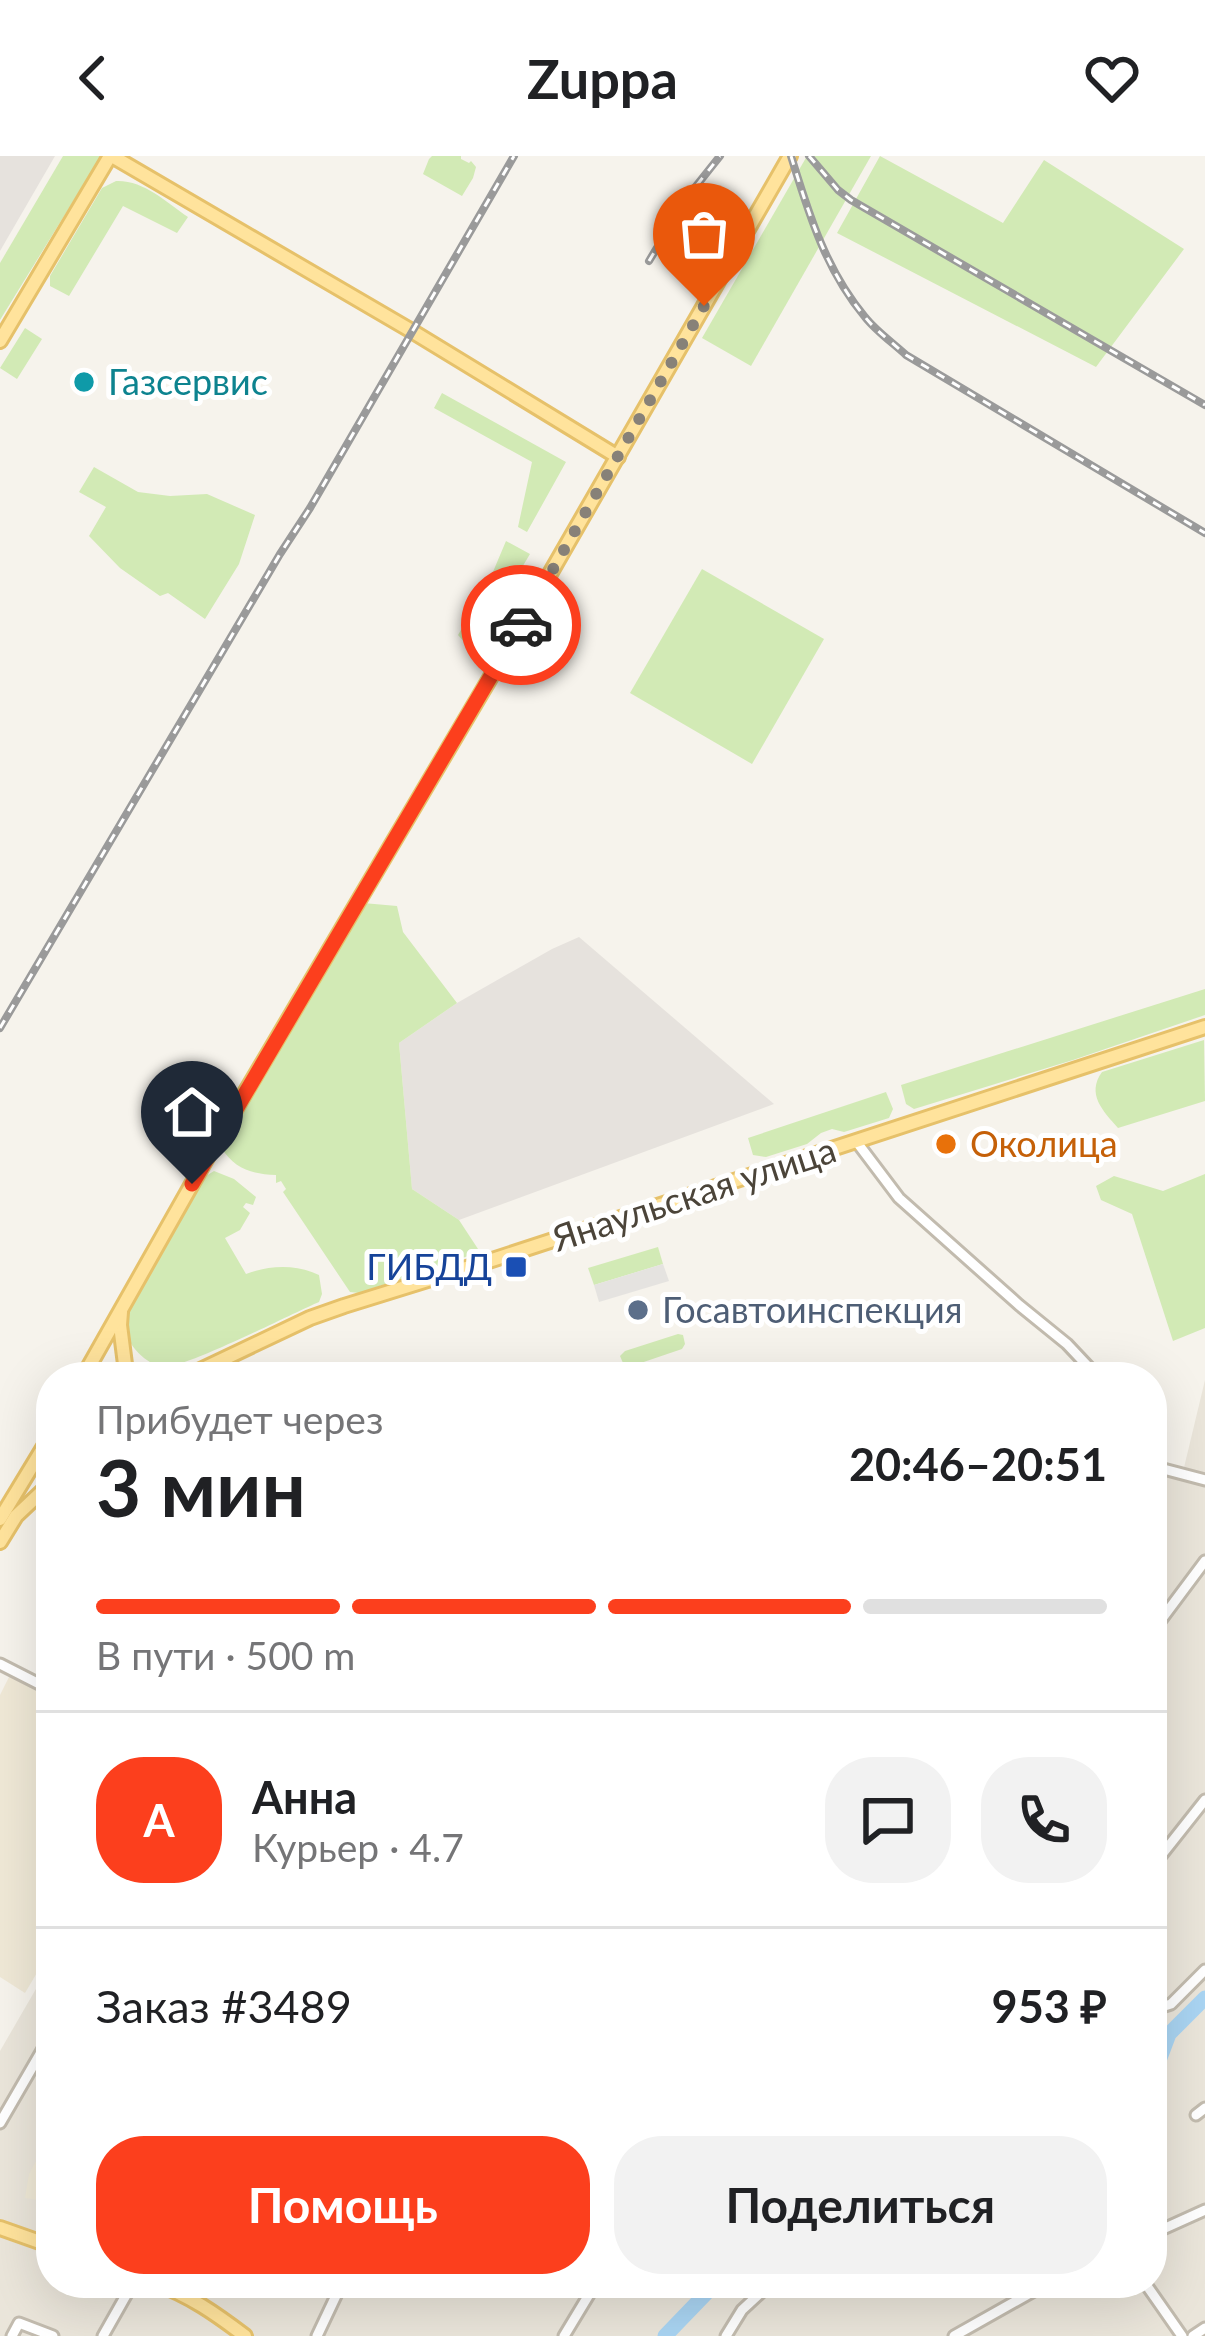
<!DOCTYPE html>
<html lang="ru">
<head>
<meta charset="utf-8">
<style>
	body { margin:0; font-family:Lato,sans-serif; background:#f2f2f2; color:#202124; height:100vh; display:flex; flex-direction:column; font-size:45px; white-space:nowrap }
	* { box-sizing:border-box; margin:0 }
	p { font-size:39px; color:#757577 }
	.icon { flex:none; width:66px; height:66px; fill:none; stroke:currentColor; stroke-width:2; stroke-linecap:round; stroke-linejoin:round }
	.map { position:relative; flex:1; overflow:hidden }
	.details { position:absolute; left:36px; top:1206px; width:1131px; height:936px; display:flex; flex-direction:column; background:#fff; border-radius:48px; box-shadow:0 12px 48px #0002 }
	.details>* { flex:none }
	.pin { position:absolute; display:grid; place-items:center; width:102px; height:102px; color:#fff; margin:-123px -51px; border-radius:50% 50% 50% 0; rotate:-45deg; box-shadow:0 0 12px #0007 }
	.pin .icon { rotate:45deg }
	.courier { position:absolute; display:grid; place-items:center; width:120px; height:120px; margin:-60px; border:9px solid #fc3f1d; border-radius:50%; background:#fff; color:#222; box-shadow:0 3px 15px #0007 }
	.summary em { font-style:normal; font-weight:700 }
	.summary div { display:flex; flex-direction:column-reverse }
	.summary { display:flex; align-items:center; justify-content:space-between; height:204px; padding:0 60px }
	h1 { font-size:78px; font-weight:700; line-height:90px }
	.bar { display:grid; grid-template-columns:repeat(4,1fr); gap:18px 12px; align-content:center; height:144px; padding:0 60px }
	.bar i { height:15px; border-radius:9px; background:#e0e0e0 }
	.bar .current { background:#fc3f1d }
	.bar p { grid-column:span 4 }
	.line { display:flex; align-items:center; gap:30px; padding:0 60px; border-top:3px solid #e0e0e0 }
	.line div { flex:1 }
	.round { display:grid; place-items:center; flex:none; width:126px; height:126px; border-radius:48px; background:#f2f2f2 }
	.action { display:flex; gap:24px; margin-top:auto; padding:24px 60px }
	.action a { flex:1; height:138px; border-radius:48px; background:#fc3f1d; color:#fff; font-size:48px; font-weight:700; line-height:138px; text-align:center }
	.action a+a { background:#f2f2f2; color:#202124 }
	header { display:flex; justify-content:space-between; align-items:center; height:156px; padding:0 60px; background:#fff; font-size:54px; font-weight:700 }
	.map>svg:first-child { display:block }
</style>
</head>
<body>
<header><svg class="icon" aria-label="back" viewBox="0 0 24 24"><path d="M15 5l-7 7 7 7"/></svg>Zuppa<svg class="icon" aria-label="heart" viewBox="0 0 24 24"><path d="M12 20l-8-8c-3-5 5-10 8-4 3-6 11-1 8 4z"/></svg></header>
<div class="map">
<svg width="1205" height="2180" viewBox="0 0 1205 2180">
	<rect width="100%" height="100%" fill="#f6f3ec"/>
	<path fill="#eae5da" d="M1205,1224v956h-1205v-285l51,-88v320h1101v-808l29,5z"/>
	<g fill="#e6e2dd">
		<path d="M0,0h55l-55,95z"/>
		<path d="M579,781l195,167 -315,116 -47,-31 -13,-146 58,-40 95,-54z"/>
	</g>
	<g fill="#efe8d6">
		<path d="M10,1519l41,25v249l-26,44 -25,-16v-282z"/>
		<path d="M51,1978v68l-26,-4 4,-24z"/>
	</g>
	<g fill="#d2eab5">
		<path d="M63,0h38l-101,164v-57z"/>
		<path d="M432,0h29v3l8,4 2,-2 5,6 -3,11 -11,18 -39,-22 6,-15z"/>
		<path d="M807,0h64l-120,210 -49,-28z"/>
		<path d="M880,0l123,67 41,-63 140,89 -88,118 -259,-134z"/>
		<path d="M116,25c28,-1 50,21 72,36l-11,16 -54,-27 -54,90 -19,-10v-10l52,-88z"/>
		<path d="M25,172l17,11 -25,40 -17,-11z"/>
		<path d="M442,237l124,69 -39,70 -9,-5 14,-65 -98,-54z"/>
		<path d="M94,311l44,25 32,4 37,-2 48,21 -16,49 -34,55 -37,-26 -8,3 -40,-28 -31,-32 17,-29 -27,-15z"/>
		<path d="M506,385l24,13 -58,97 -14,-16 29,-49z"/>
		<path d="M702,413l122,70 -72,125 -122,-71z"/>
		<path d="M363,747l34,3 6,26 54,71 -58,40 13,146 47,31 21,32 -121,41 -9,-1 -67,-100 3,-3 -5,-8 -5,2v-8c-24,-1 -42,-6 -55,-28z"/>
		<path d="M1205,833v26l-132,45 -159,49 -8,-5 -5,-19z"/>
		<path d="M1204,884l1,61 -87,27c-15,-17 -32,-34 -16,-56z"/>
		<path d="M886,936l7,17 -4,9 -45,14 -12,-3 -11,4 -14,11 -41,13 -13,-2 -5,-17z"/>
		<path d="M214,1015l20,8 22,18 -3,8 -7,-2 -3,4 7,6 -10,17 -15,8 21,36c24,-9 50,-10 73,1l3,19 -3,8c-26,11 -135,67 -156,65 -17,-3 -35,-21 -38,-38 -1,-6 1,-13 2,-19l79,-134z"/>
		<path d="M1205,1018v154l-32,13 -41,-127 -31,-14 -5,-14 18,-10 49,15z"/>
		<path d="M658,1091l5,17 -69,21 -6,-17z"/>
		<path d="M678,1178l5,1 2,9 -3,5 -53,18 -6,-4 -3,-7 5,-5z"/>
	</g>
	<path fill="#e5e3e0" d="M663,1108l6,17 -70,21 -5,-17z"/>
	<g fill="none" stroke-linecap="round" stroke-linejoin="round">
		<g stroke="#a9d4f2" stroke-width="15">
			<path d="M1152,1923l17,-45 36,-36"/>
			<path d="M665,2180l51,-53"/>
		</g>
		<defs>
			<g id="minor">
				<path d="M856,985l43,57 120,107 48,39 31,33"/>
				<path d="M1152,1310l53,14"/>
				<path d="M1152,1476l53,-71"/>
				<path d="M0,1508l51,26"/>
				<path d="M1152,1711l53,-67"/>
				<path d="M1152,1854l19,-6 34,-34"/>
				<path d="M1196,1959l9,-7"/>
				<path d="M0,1967l51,-88"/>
				<path d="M1152,2078l53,-24"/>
				<path d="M1145,2127l37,53"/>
				<path d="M12,2180l7,-13 34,13"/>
				<path d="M103,2180l30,-53"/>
				<path d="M317,2180l25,-53"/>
				<path d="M564,2180l32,-53"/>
				<path d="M726,2180l16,-26 29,-27"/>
				<path d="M954,2180l94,-53"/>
				<path d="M1193,2180l12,-8"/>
			</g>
			<g id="major">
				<path d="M112,0l298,174 208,127"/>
				<path d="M0,185l110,-185"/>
				<path d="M121,1156l-1,13 6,47 64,2"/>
				<path d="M83,1221l126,-223 280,-474 301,-524"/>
				<path d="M88,1221l18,-5h20v4"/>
				<path d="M186,1221l124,-59 34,-12 148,-46 713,-233"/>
				<path d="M0,1363l51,-84"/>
				<path d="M0,1386l16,-26 35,-33"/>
				<path d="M0,2072l51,18"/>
				<path d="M155,2127c34,12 61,31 90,53"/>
			</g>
		</defs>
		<use href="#minor" stroke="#c2bbae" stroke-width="15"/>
		<use href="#major" stroke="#e6c16a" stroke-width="18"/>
		<use href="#minor" stroke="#fff" stroke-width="9"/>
		<use href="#major" stroke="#ffe39c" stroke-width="12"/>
		<defs>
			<g id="rail">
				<path d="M791,0c18,58 34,113 74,161 11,14 28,26 41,38l299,178"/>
				<path d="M809,0l29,34 13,10 354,205"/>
				<path d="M649,105l40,-66 31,-39"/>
				<path d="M0,872l280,-474 30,-46 204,-352"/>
			</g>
		</defs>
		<use href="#rail" stroke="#9a9a9a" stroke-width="8"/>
		<use href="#rail" stroke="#fff" stroke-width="3" stroke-dasharray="9" stroke-linecap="butt"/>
	</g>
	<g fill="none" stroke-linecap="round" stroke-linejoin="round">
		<path stroke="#878178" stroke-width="12" stroke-dasharray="0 21.6" d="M521,469l183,-319"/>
		<path stroke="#fc3f1d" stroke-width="15" d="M192,1028l329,-559"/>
	</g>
	<circle fill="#0f9aa8" stroke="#fff" stroke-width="4.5" cx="84" cy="226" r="12"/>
	<circle fill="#e8710a" stroke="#fff" stroke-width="4.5" cx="946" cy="988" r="12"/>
	<rect fill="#1a4fb4" stroke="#fff" stroke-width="4.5" x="504" y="1099" width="24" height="24" rx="6"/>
	<circle fill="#5c6f8a" stroke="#fff" stroke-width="4.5" cx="638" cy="1154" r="12"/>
	<g text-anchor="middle" stroke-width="10" stroke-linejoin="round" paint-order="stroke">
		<g font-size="36" fill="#0d838f" stroke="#fff" text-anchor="start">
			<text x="108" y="239">Газсервис</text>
		</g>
		<g font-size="36" fill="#c56008" stroke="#fff" text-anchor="start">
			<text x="970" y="1001">Околица</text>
		</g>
		<g font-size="36" fill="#4b4439" stroke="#fff">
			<text transform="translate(694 1038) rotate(-18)" y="13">Янаульская улица</text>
		</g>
		<g font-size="36" fill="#164399" stroke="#fff" text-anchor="end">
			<text x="492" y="1124">ГИБДД</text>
		</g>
		<g font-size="36" fill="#4e5e75" stroke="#fff" text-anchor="start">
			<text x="662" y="1167">Госавтоинспекция</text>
		</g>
	</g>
</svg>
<div class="pin" style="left:704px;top:150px;background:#ea580c"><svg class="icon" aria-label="bag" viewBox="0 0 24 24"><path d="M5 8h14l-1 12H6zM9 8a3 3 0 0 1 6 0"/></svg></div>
<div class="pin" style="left:192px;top:1028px;background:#1f2937"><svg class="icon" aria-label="home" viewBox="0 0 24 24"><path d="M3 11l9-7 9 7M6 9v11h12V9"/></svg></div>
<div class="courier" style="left:521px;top:469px"><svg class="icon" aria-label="car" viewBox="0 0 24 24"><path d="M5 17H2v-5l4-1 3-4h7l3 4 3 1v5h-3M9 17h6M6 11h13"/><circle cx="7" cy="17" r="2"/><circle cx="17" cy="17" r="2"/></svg></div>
<section class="details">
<div class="summary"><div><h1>3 мин</h1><p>Прибудет через</p></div><em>20:46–20:51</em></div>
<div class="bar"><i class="current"></i><i class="current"></i><i class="current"></i><i></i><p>В пути · 500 m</p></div>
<div class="line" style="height:216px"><b class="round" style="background:#fc3f1d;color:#fff">А</b><div><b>Анна</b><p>Курьер · 4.7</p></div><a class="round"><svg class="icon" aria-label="chat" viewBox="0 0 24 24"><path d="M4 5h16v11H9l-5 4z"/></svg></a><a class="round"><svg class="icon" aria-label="phone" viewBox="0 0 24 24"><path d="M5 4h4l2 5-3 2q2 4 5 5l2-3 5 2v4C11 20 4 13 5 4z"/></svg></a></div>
<div class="line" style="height:156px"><div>Заказ #3489</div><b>953 ₽</b></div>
<div class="action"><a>Помощь</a><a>Поделиться</a></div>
</section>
</div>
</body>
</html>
